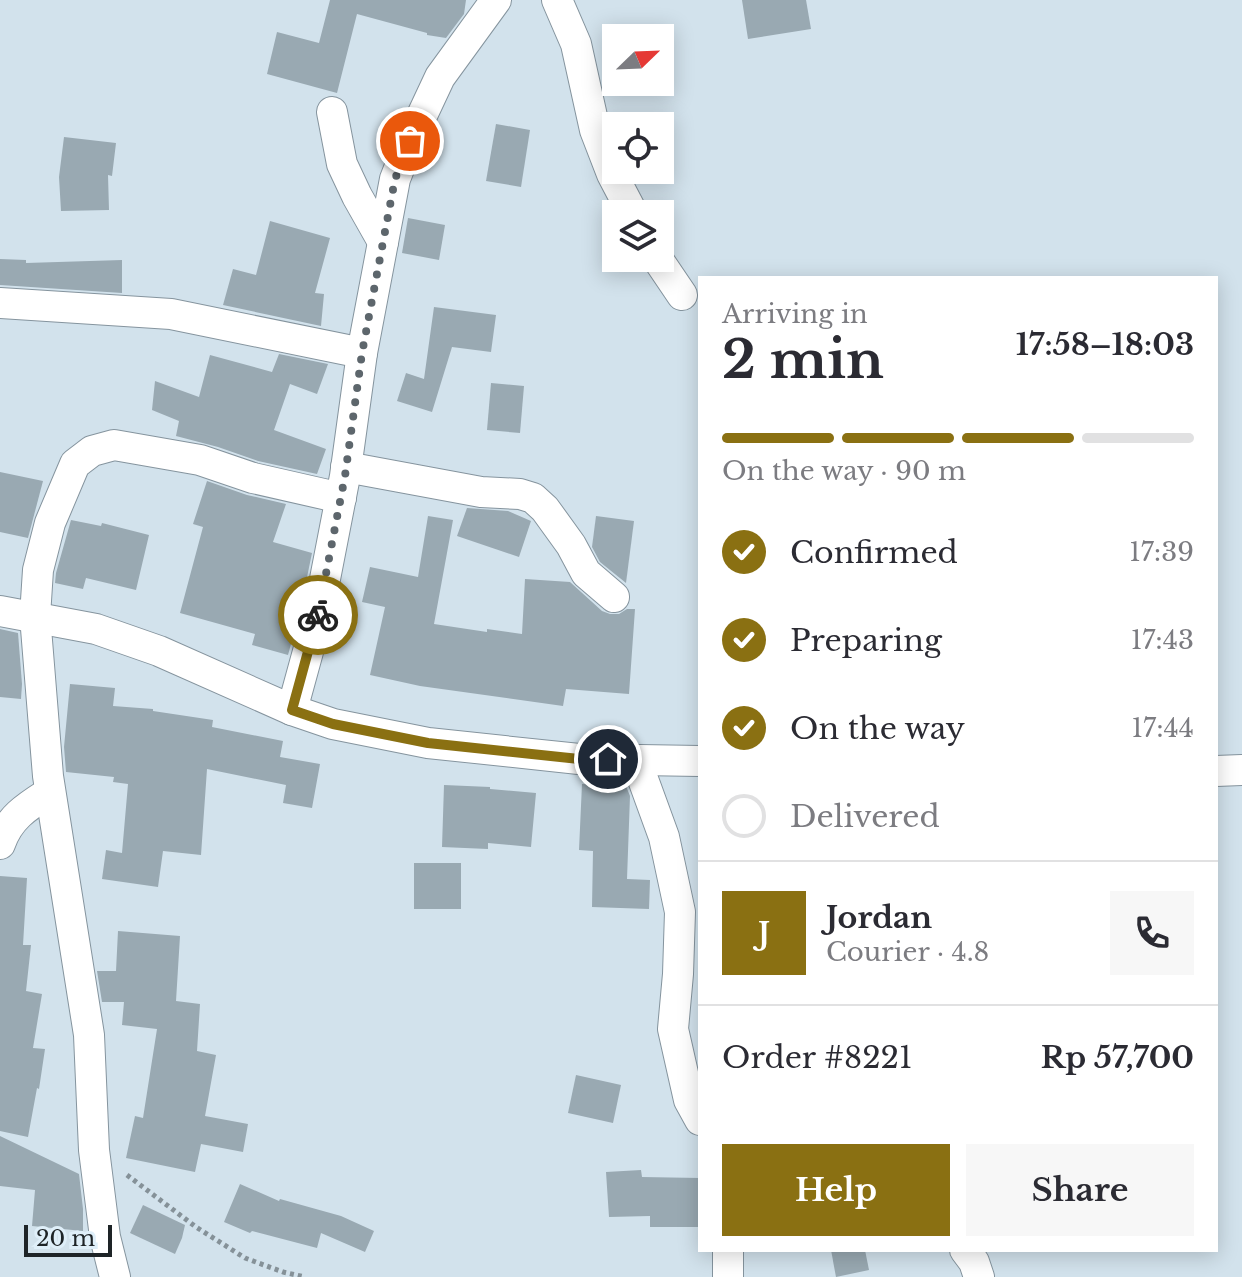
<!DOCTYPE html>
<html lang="en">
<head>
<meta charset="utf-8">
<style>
	body { margin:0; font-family:"Libre Baskerville",serif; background:#f7f7f7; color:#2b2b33; height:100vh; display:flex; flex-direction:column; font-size:30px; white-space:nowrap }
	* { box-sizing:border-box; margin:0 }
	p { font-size:26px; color:#7c7c81 }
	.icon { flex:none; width:44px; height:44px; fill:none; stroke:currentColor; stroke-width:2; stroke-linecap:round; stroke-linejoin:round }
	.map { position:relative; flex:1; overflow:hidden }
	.drawer { position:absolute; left:698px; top:276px; width:520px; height:976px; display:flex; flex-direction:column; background:#fff; border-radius:0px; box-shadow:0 4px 20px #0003 }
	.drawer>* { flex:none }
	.needle { width:52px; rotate:67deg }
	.tools { position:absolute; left:602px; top:24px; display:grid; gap:16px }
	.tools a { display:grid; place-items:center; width:72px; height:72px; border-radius:0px; background:#fff; box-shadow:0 4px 20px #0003; font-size:40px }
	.scale { position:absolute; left:24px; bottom:20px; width:88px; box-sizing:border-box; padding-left:8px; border:4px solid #1e2427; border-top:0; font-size:22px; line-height:28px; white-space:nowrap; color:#1e2427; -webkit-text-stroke:6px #dfeff9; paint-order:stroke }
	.pin { position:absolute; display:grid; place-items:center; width:68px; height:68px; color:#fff; margin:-34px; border:4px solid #fff; border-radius:50%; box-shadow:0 2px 8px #0007 }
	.courier { position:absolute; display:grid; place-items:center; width:80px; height:80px; margin:-40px; border:6px solid #8a7012; border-radius:50%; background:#fff; color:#222; box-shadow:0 2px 10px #0007 }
	.summary em { font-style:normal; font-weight:800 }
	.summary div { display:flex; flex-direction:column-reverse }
	.summary { display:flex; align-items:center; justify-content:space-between; height:136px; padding:0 24px }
	h1 { font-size:52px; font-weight:800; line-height:60px }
	.bar { display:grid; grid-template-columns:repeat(4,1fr); gap:12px 8px; align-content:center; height:96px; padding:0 24px }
	.bar i { height:10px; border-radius:6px; background:#e1e1e2 }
	.bar .active { background:#8a7012 }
	.bar p { grid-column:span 4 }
	.line { display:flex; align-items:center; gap:20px; padding:0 24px; border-top:2px solid #e1e1e2 }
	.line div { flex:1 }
	.round { display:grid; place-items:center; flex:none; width:84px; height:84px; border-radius:0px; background:#f7f7f7 }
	ol { padding:0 24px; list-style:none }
	li { display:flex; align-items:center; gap:24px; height:88px }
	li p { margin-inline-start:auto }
	li .icon { padding:8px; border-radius:50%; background:#8a7012; color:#fff; stroke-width:4 }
	li:last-child { color:#7c7c81 }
	li i { width:44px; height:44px; border:4px solid #e1e1e2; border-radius:50% }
	.cta { display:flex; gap:16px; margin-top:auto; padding:16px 24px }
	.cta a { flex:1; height:92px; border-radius:0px; background:#8a7012; color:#fff; font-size:32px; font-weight:800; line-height:92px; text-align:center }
	.cta a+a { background:#f7f7f7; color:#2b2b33 }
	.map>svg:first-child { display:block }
</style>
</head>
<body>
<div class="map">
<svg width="1242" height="1277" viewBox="0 0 1242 1277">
	<rect width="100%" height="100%" fill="#d2e2ec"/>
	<g fill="#99a9b2">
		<path d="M330,0h136l-2,14 -18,24 -19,-3v-2l-70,-19 -20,79 -70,-19 10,-42 42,11z"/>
		<path d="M742,0h64l5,29 -63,10z"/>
		<path d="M496,124l34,6 -9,57 -35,-6z"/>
		<path d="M64,137l52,6 -4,33 -4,-1 1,35 -48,1 -2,-34z"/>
		<path d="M408,218l37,7 -6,35 -37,-7z"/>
		<path d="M270,221l60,17 -15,55 9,1 -3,32 -98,-21 10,-36 23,6z"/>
		<path d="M0,259l26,1v3l96,-3v33l-122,-8z"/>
		<path d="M434,307l62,8 -5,37 -39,-5 -20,65 -35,-11 9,-28 18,6z"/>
		<path d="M279,354l49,10 -11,30 -27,-10 -16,46 52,19 -9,25 -59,-13 -40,-14 -42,-11 3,-15 -27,-11 3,-29 44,16 11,-42 62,17z"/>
		<path d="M491,383l33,3 -4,47 -33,-3z"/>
		<path d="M0,472l43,9 -15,57 -28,-6z"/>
		<path d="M207,481l40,14 39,9 -13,38 39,11 -12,58 -12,44 -36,-10 3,-11 -75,-21 23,-86 -10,-3z"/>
		<path d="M467,508l41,3 23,10 -12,36 -62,-21z"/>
		<path d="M428,516l25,4 -19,104 53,8v-3l35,5 3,-55 45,3 32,29 8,3h9l8,-5h8l-6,85 -63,-5 -3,17 -143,-20 -50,-11 15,-68 -23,-5 8,-35 48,10z"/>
		<path d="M596,516l38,5 -8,62 -26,-21 -8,-15z"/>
		<path d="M71,520l30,6 1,-3 47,12 -13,55 -50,-12 -3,11 -28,-6 1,-10z"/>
		<path d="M0,629l18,4 4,51 -1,15 -21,-2z"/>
		<path d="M70,684l45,4 -2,18 40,3v2l60,9 -1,7 71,14 -3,16 40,7 -8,44 -29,-5 3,-18 -79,-16 -6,86 -38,-4 -5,36 -56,-8 4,-29 16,3 6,-69 -15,-2 1,-5 -48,-5 -2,-25z"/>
		<path d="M582,784l44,2 4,10 -3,83 23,1 -1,29 -57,-2 1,-56 -14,-1z"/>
		<path d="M444,785l46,2v2l46,4 -5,54 -43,-4v6l-46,-2z"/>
		<rect x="414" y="863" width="47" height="46"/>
		<path d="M0,876l27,2 -4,67h8l-5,46 16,3 -9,54 12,1 -6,40 -2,-1 -9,49 -28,-6z"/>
		<path d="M118,931l62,5 -4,65 24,3 -3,47 19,4 -11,61 43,8 -5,28 -42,-8 -6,28 -69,-14 9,-42 8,2 14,-89 -35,-4 2,-23h-22l-5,-31h19z"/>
		<path d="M576,1075l45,10 -8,38 -45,-10z"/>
		<path d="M0,1136l79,38 4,35v22l-51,-5 3,-36 -35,-4z"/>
		<path d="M641,1170l1,7 58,1v49h-50v-11l-41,1 -3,-45z"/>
		<path d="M240,1184l39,17 1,-2 61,17 33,15 -9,21 -44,-19 -4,15 -65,-17 -2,2 -26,-11z"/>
		<path d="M143,1205l42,20 -3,13 -7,16 -45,-21z"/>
		<path d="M831,1250h34l4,20 -33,7z"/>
	</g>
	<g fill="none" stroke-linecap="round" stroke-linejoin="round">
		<defs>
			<g id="minor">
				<path d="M557,0l19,44 19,86 17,44 21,40"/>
				<path d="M332,112l10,52 15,32 26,46"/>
				<path d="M657,258l25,37"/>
				<path d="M0,303l171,11 191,39"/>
				<path d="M346,467l135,25 39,2 13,4 12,11 26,36 15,28 28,24"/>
				<path d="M0,611l96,18 63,22 133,59 41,14 95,19 151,16 121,2"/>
				<path d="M292,710l26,-95 27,-139 17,-123 33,-174 15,-38 30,-64 56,-77"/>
				<path d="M636,760l28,77 16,75 -2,62 -5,55 16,71 11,20"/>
				<path d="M1216,771l26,-1"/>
				<path d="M0,844c9,-27 28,-38 50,-52"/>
				<path d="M728,1250v27"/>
				<path d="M965,1250l9,12 5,15"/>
				<path d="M115,1277l-10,-40 -11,-87 -5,-115 -41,-259 -13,-160 3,-46 12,-47 25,-59 17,-13 22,-6 86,15 53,18 88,20"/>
			</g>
		</defs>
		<use href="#minor" stroke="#85949e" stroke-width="32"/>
		<path stroke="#859198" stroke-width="5" stroke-dasharray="4 4" stroke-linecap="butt" d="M127,1175l69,52 49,31 38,14 22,5"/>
		<use href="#minor" stroke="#fff" stroke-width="30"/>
	</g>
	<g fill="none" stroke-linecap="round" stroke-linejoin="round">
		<path stroke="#5d666c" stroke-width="8" stroke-dasharray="0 14.4" d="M318,615l27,-139 17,-123 33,-174 15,-38"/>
		<path stroke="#8a7012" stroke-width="10" d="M318,615l-26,95 41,14 95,19 151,16h29"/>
	</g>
</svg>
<div class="tools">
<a><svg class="needle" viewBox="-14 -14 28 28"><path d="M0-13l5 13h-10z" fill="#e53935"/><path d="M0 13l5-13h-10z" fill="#7c7c81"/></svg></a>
<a><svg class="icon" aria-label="locate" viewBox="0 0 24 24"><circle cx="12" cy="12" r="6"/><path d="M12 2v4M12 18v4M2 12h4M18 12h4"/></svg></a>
<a><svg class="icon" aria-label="layers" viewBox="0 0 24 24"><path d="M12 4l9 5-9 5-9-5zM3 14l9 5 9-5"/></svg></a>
</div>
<div class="scale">20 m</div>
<div class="pin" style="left:410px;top:141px;background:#ea580c"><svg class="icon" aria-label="bag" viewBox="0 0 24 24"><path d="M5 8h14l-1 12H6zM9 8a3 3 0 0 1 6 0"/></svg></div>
<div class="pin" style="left:608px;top:759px;background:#1f2937"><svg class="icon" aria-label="home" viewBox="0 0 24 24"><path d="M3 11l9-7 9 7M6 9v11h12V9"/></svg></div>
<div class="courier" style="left:318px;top:615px"><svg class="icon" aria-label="bike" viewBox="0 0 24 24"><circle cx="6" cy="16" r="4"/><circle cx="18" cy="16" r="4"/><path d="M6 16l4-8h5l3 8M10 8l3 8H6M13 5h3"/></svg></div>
<section class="drawer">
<div class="summary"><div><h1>2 min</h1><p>Arriving in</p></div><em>17:58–18:03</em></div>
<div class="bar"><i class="active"></i><i class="active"></i><i class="active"></i><i></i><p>On the way · 90 m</p></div>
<ol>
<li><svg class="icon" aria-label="check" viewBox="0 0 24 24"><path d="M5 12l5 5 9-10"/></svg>Confirmed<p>17:39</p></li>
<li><svg class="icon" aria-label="check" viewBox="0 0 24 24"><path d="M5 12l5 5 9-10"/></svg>Preparing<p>17:43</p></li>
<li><svg class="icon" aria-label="check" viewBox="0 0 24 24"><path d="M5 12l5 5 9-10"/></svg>On the way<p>17:44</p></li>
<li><i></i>Delivered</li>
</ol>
<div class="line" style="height:144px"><b class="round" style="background:#8a7012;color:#fff">J</b><div><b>Jordan</b><p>Courier · 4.8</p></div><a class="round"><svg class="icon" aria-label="phone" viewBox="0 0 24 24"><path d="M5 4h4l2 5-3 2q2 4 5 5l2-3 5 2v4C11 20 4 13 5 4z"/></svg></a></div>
<div class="line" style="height:104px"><div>Order #8221</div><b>Rp 57,700</b></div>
<div class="cta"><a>Help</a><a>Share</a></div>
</section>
</div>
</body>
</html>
